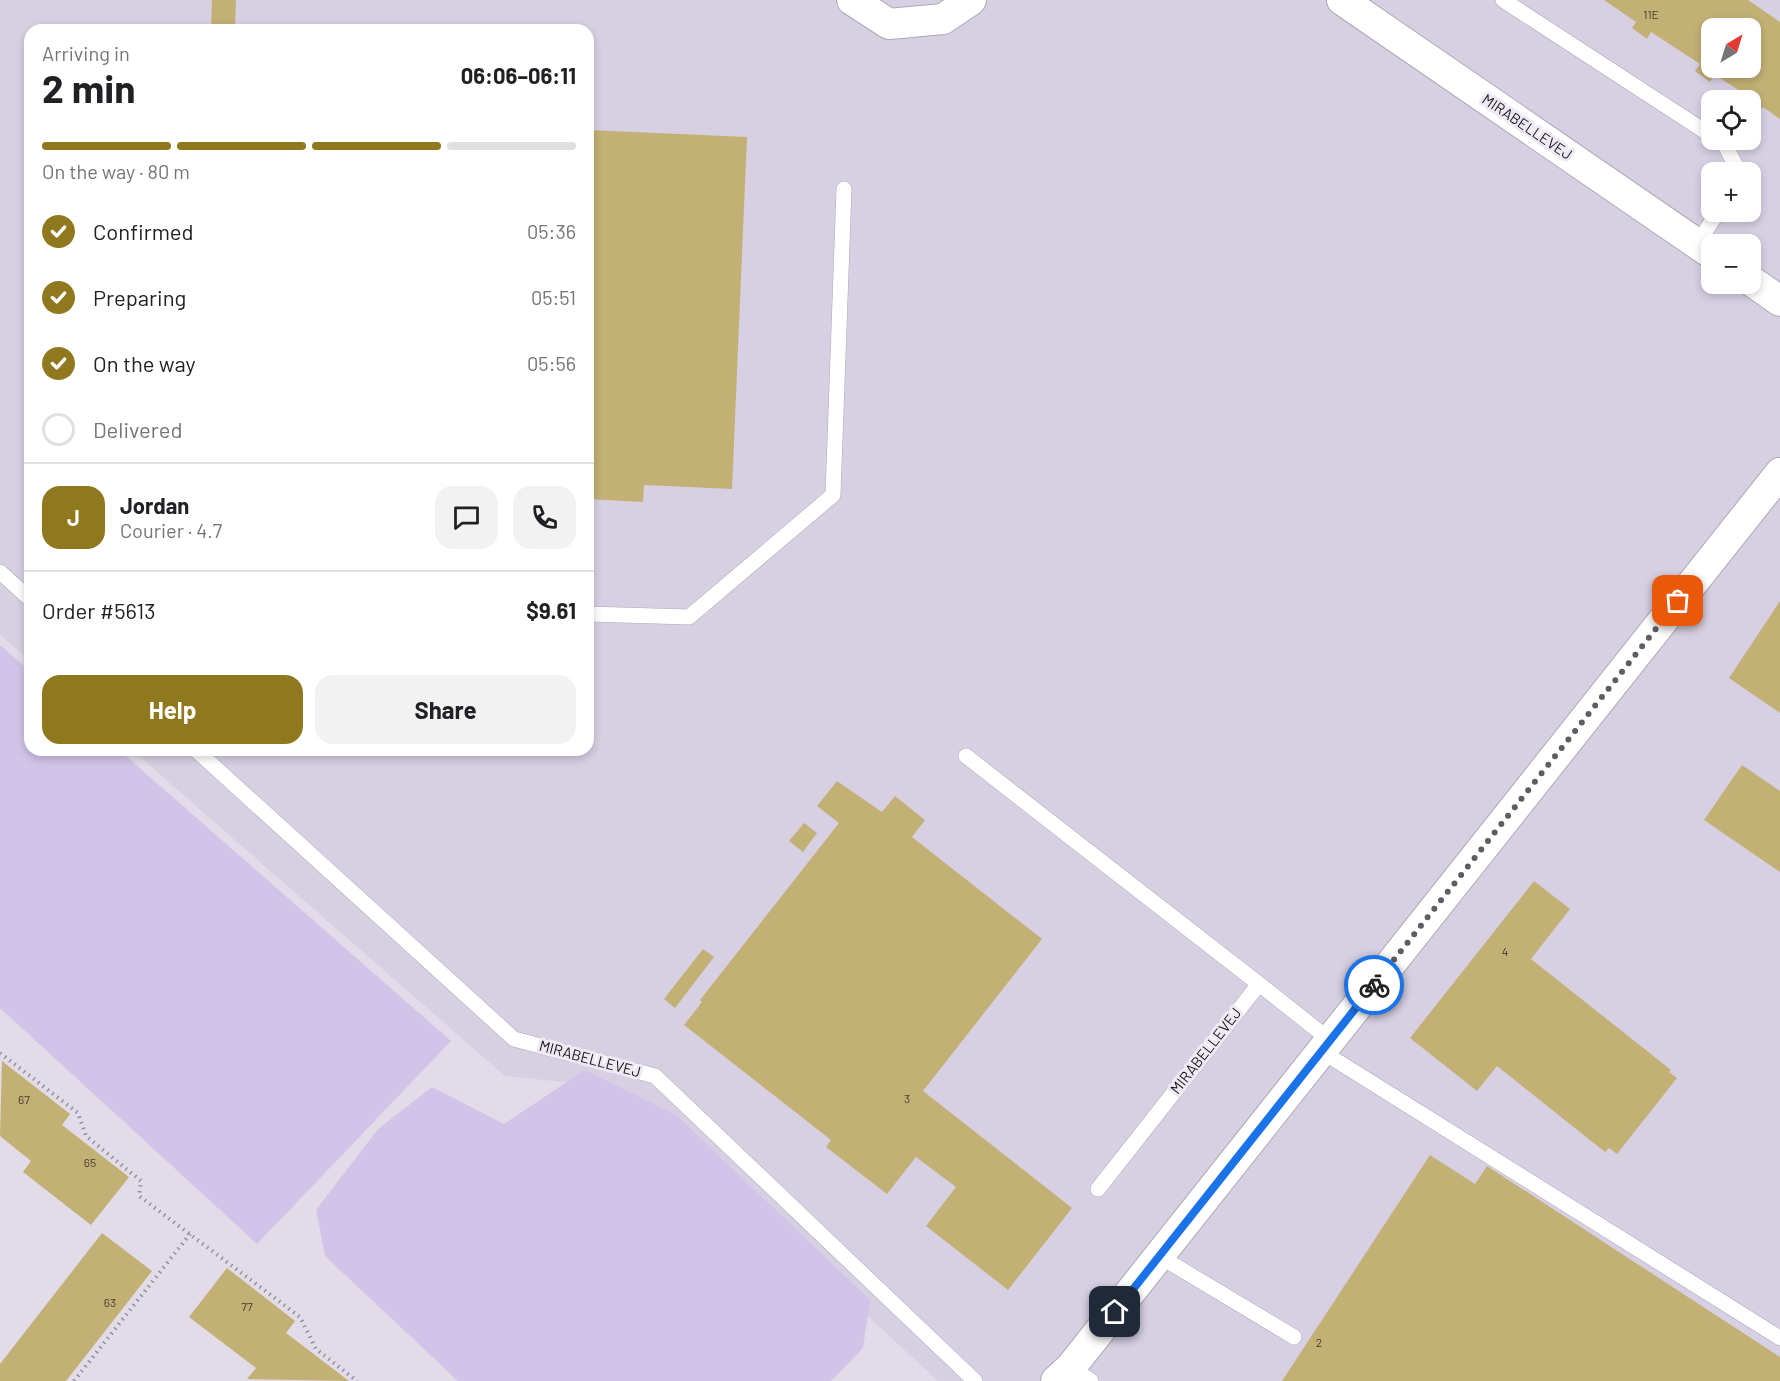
<!DOCTYPE html>
<html lang="en">
<head>
<meta charset="utf-8">
<style>
	body { margin:0; font-family:Barlow,sans-serif; background:#f2f2f2; color:#202124; height:100vh; display:flex; flex-direction:column; font-size:22px; white-space:nowrap }
	* { box-sizing:border-box; margin:0 }
	p { font-size:20px; color:#757577 }
	.icon { flex:none; width:33px; height:33px; fill:none; stroke:currentColor; stroke-width:2; stroke-linecap:round; stroke-linejoin:round }
	.map { position:relative; flex:1; overflow:hidden }
	.details { position:absolute; left:24px; top:24px; width:570px; height:732px; display:flex; flex-direction:column; background:#fff; border-radius:18px; box-shadow:0 3px 9px #0003 }
	.details>* { flex:none }
	.needle { width:39px; rotate:38deg }
	.tools { position:absolute; left:1701px; top:18px; display:grid; gap:12px }
	.tools a { display:grid; place-items:center; width:60px; height:60px; border-radius:12px; background:#fff; box-shadow:0 3px 9px #0003; font-size:30px }
	.pin { position:absolute; display:grid; place-items:center; width:51px; height:51px; color:#fff; margin:-26px; border-radius:12px; box-shadow:0 3px 9px #0006 }
	.courier { position:absolute; display:grid; place-items:center; width:60px; height:60px; margin:-30px; border:4px solid #1a73e8; border-radius:50%; background:#fff; color:#222; box-shadow:0 2px 8px #0007 }
	.headline em { font-style:normal; font-weight:700 }
	.headline div { display:flex; flex-direction:column-reverse }
	.headline { display:flex; align-items:center; justify-content:space-between; height:102px; padding:0 18px }
	h1 { font-size:39px; font-weight:700; line-height:45px }
	.bar { display:grid; grid-template-columns:repeat(4,1fr); gap:9px 6px; align-content:center; height:72px; padding:0 18px }
	.bar i { height:8px; border-radius:4px; background:#e0e0e0 }
	.bar .selected { background:#90781e }
	.bar p { grid-column:span 4 }
	.line { display:flex; align-items:center; gap:15px; padding:0 18px; border-top:2px solid #e0e0e0 }
	.line div { flex:1 }
	.round { display:grid; place-items:center; flex:none; width:63px; height:63px; border-radius:18px; background:#f2f2f2 }
	ol { padding:0 18px; list-style:none }
	li { display:flex; align-items:center; gap:18px; height:66px }
	li p { margin-inline-start:auto }
	li .icon { padding:6px; border-radius:50%; background:#90781e; color:#fff; stroke-width:4 }
	li:last-child { color:#757577 }
	li i { width:33px; height:33px; border:3px solid #e0e0e0; border-radius:50% }
	.cta { display:flex; gap:12px; margin-top:auto; padding:12px 18px }
	.cta a { flex:1; height:69px; border-radius:18px; background:#90781e; color:#fff; font-size:24px; font-weight:700; line-height:69px; text-align:center }
	.cta a+a { background:#f2f2f2; color:#202124 }
	.map>svg:first-child { display:block }
</style>
</head>
<body>
<div class="map">
<svg width="1780" height="1381" viewBox="0 0 1780 1381">
	<rect width="100%" height="100%" fill="#e1dce8"/>
	<path fill="#d7d0e3" fill-rule="evenodd" d="M0,0h1780v1381h-842l-317,-293 -116,-12 -373,-326h456v-720h-558v631l-30,-26zM1712,28h38v40h-38zM1712,100h38v40h-38zM1712,172h38v40h-38zM1712,244h38v40h-38z"/>
	<g fill="#d2c3e8">
		<path d="M0,645l30,26v79h89l332,291 -194,203 -257,-236z"/>
		<path d="M585,1070l91,45 194,185 -7,48 -32,33h-373l-133,-125 -9,-46 62,-81 54,-42 72,37z"/>
	</g>
	<g fill="#c3b075" fill-rule="evenodd">
		<path d="M212,0h24l-1,30h-24z"/>
		<path d="M1604,0h144l32,22v97l-17,-12 -5,7 -8,-5v-9h-5l3,-4 -33,-21 -5,7 -15,-11 5,-7 -49,-32 -4,7 -15,-11 4,-6zM1712,28h38v40h-38z"/>
		<path d="M588,130l159,7 -15,352 -88,-4 -1,17 -55,-3z"/>
		<path d="M1780,601v112l-51,-35z"/>
		<path d="M1742,765l38,26v81l-76,-52z"/>
		<path d="M837,781l45,31 13,-16 30,24 -13,17 130,102 -119,152 149,117 -64,82 -82,-64 30,-39 -40,-30 -29,37 -61,-47 5,-7 -147,-115 18,-23 -2,-2 139,-177 -22,-17z"/>
		<path d="M804,823l13,10 -14,19 -14,-11z"/>
		<path d="M1534,881l36,28 -39,50 140,111 -2,2 8,6 -60,76 -8,-6 -4,4 -108,-86 -20,25 -67,-53z"/>
		<path d="M703,949l11,8 -39,51 -11,-9z"/>
		<path d="M2,1061l68,53 -8,11 67,52 -38,48 -68,-53 8,-11 -31,-25z"/>
		<path d="M1430,1155l45,29 12,-18 293,191v24h-498z"/>
		<path d="M102,1233l50,38 -86,110h-66v-17z"/>
		<path d="M227,1268l68,53 -9,12 63,48 -102,-2 9,-11 -67,-51z"/>
	</g>
	<g fill="none" stroke-linecap="round" stroke-linejoin="round">
		<defs>
			<g id="lane">
				<path d="M1503,0l209,136"/>
				<path d="M1716,140l9,5 14,27"/>
				<path d="M1697,244l21,-32"/>
				<path d="M0,572l30,27"/>
				<path d="M588,614l101,3 144,-122 11,-306"/>
				<path d="M196,750l318,289 141,37 320,305"/>
				<path d="M966,756l293,228"/>
				<path d="M1321,1051l459,287"/>
				<path d="M1098,1189l161,-205 71,56"/>
				<path d="M1159,1256l135,81"/>
				<path d="M1071,1367l20,14"/>
			</g>
			<g id="street">
				<path d="M852,0l37,24 54,-5 28,-19"/>
				<path d="M1342,0l370,254"/>
				<path d="M1750,280l30,21"/>
				<path d="M1056,1381l15,-14 709,-894"/>
			</g>
		</defs>
		<use href="#lane" stroke="#ada8b4" stroke-width="16"/>
		<use href="#street" stroke="#ada8b4" stroke-width="32"/>
		<g stroke="#949199" stroke-width="4" stroke-dasharray="1.5 4.5" stroke-linecap="butt">
			<path d="M0,1053l78,60 8,23 55,45 -2,15 161,121 16,32 41,32"/>
			<path d="M74,1381l116,-147"/>
		</g>
		<use href="#lane" stroke="#fff" stroke-width="15"/>
		<use href="#street" stroke="#fff" stroke-width="30"/>
	</g>
	<g fill="none" stroke-linecap="round" stroke-linejoin="round">
		<path stroke="#5f5c63" stroke-width="6" stroke-dasharray="0 10.8" d="M1374,985l304,-384"/>
		<path stroke="#1a73e8" stroke-width="8" d="M1115,1312l259,-327"/>
	</g>
	<g text-anchor="middle" stroke-width="6" stroke-linejoin="round" paint-order="stroke">
		<g font-size="12" fill="#443d32">
			<text x="1651" y="19">11E</text>
			<text x="1505" y="956">4</text>
			<text x="907" y="1103">3</text>
			<text x="24" y="1104">67</text>
			<text x="90" y="1167">65</text>
			<text x="110" y="1307">63</text>
			<text x="247" y="1311">77</text>
			<text x="1319" y="1347">2</text>
		</g>
		<g font-size="15" fill="#19171b" stroke="#eee9f5">
			<text transform="translate(1527 127) rotate(34)" y="5">MIRABELLEVEJ</text>
			<text transform="translate(1206 1051) rotate(-52)" y="5">MIRABELLEVEJ</text>
			<text transform="translate(590 1059) rotate(15)" y="5">MIRABELLEVEJ</text>
		</g>
	</g>
</svg>
<div class="tools">
<a><svg class="needle" viewBox="-14 -14 28 28"><path d="M0-13l5 13h-10z" fill="#e53935"/><path d="M0 13l5-13h-10z" fill="#757577"/></svg></a>
<a><svg class="icon" aria-label="locate" viewBox="0 0 24 24"><circle cx="12" cy="12" r="6"/><path d="M12 2v4M12 18v4M2 12h4M18 12h4"/></svg></a>
<a>+</a>
<a>−</a>
</div>
<div class="pin" style="left:1678px;top:601px;background:#ea580c"><svg class="icon" aria-label="bag" viewBox="0 0 24 24"><path d="M5 8h14l-1 12H6zM9 8a3 3 0 0 1 6 0"/></svg></div>
<div class="pin" style="left:1115px;top:1312px;background:#1f2937"><svg class="icon" aria-label="home" viewBox="0 0 24 24"><path d="M3 11l9-7 9 7M6 9v11h12V9"/></svg></div>
<div class="courier" style="left:1374px;top:985px"><svg class="icon" aria-label="bike" viewBox="0 0 24 24"><circle cx="6" cy="16" r="4"/><circle cx="18" cy="16" r="4"/><path d="M6 16l4-8h5l3 8M10 8l3 8H6M13 5h3"/></svg></div>
<section class="details">
<div class="headline"><div><h1>2 min</h1><p>Arriving in</p></div><em>06:06–06:11</em></div>
<div class="bar"><i class="selected"></i><i class="selected"></i><i class="selected"></i><i></i><p>On the way · 80 m</p></div>
<ol>
<li><svg class="icon" aria-label="check" viewBox="0 0 24 24"><path d="M5 12l5 5 9-10"/></svg>Confirmed<p>05:36</p></li>
<li><svg class="icon" aria-label="check" viewBox="0 0 24 24"><path d="M5 12l5 5 9-10"/></svg>Preparing<p>05:51</p></li>
<li><svg class="icon" aria-label="check" viewBox="0 0 24 24"><path d="M5 12l5 5 9-10"/></svg>On the way<p>05:56</p></li>
<li><i></i>Delivered</li>
</ol>
<div class="line" style="height:108px"><b class="round" style="background:#90781e;color:#fff">J</b><div><b>Jordan</b><p>Courier · 4.7</p></div><a class="round"><svg class="icon" aria-label="chat" viewBox="0 0 24 24"><path d="M4 5h16v11H9l-5 4z"/></svg></a><a class="round"><svg class="icon" aria-label="phone" viewBox="0 0 24 24"><path d="M5 4h4l2 5-3 2q2 4 5 5l2-3 5 2v4C11 20 4 13 5 4z"/></svg></a></div>
<div class="line" style="height:78px"><div>Order #5613</div><b>$9.61</b></div>
<div class="cta"><a>Help</a><a>Share</a></div>
</section>
</div>
</body>
</html>
